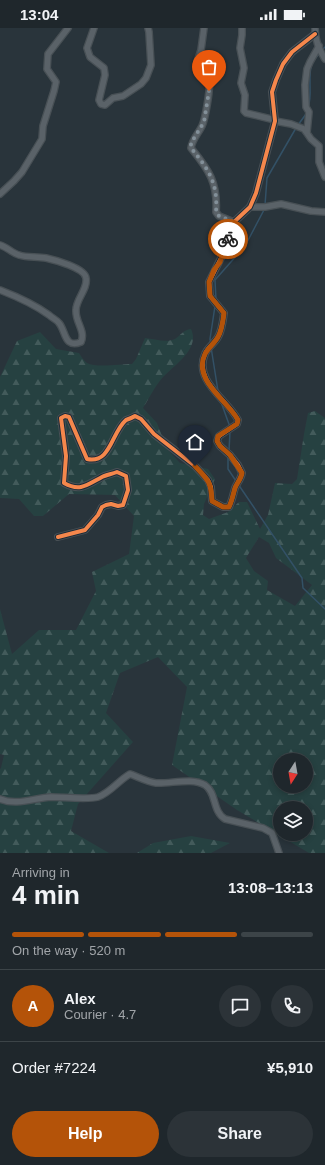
<!DOCTYPE html>
<html lang="en">
<head>
<meta charset="utf-8">
<style>
	body { margin:0; font-family:Helvetica,sans-serif; background:#2c3338; color:#f1f3f6; height:100vh; display:flex; flex-direction:column; font-size:15px; white-space:nowrap }
	* { box-sizing:border-box; margin:0 }
	p { font-size:13px; color:#a1a5a9 }
	.icon { flex:none; width:22px; height:22px; fill:none; stroke:currentColor; stroke-width:2; stroke-linecap:round; stroke-linejoin:round }
	.map { position:relative; height:825px; overflow:hidden }
	.side { display:flex; flex-direction:column; background:#1f272c; flex:1 }
	.side>* { flex:none }
	.needle { width:26px; rotate:191deg }
	.fabs { position:absolute; left:273px; top:725px; display:grid; gap:8px }
	.fabs a { display:grid; place-items:center; width:40px; height:40px; border-radius:50%; background:#1f272c; box-shadow:0 2px 6px #0003,0 0 0 1px #3c4448; font-size:20px }
	.pin { position:absolute; display:grid; place-items:center; width:34px; height:34px; color:#fff; margin:-41px -17px; border-radius:50% 50% 50% 0; rotate:-45deg; box-shadow:0 0 4px #0007 }
	.pin .icon { rotate:45deg }
	.courier { position:absolute; display:grid; place-items:center; width:40px; height:40px; margin:-20px; border:3px solid #b45309; border-radius:50%; background:#fff; color:#222; box-shadow:0 1px 5px #0007 }
	.headline em { font-style:normal; font-weight:700 }
	.headline div { display:flex; flex-direction:column-reverse }
	.headline { display:flex; align-items:center; justify-content:space-between; height:68px; padding:0 12px }
	h1 { font-size:26px; font-weight:700; line-height:30px }
	.bar { display:grid; grid-template-columns:repeat(4,1fr); gap:6px 4px; align-content:center; height:48px; padding:0 12px }
	.bar i { height:5px; border-radius:3px; background:#3c4448 }
	.bar .on { background:#b45309 }
	.bar p { grid-column:span 4 }
	.line { display:flex; align-items:center; gap:10px; padding:0 12px; border-top:1px solid #3c4448 }
	.line div { flex:1 }
	.round { display:grid; place-items:center; flex:none; width:42px; height:42px; border-radius:21px; background:#2c3338 }
	.button { display:flex; gap:8px; margin-top:auto; padding:8px 12px }
	.button a { flex:1; height:46px; border-radius:24px; background:#b45309; color:#fff; font-size:16px; font-weight:700; line-height:46px; text-align:center }
	.button a+a { background:#2c3338; color:#f1f3f6 }
	.status { display:flex; justify-content:space-between; align-items:center; height:28px; padding:0 20px; background:#1f272c; direction:ltr }
	.status svg { height:11px; fill:currentColor }
	.map>svg:first-child { display:block }
</style>
</head>
<body>
<div class="status"><b>13:04</b><svg viewBox="0 0 49 12"><path d="M0 12V9h3v3zM5 12V6h3v6zM10 12V3h3v9zM15 12V0h3v12zM26 1h20v11H26zM47 4h2v5h-2z"/></svg></div>
<div class="map">
<svg width="325" height="825" viewBox="0 0 325 825">
	<defs>
		<pattern id="forest-firs" width="22" height="20" patternUnits="userSpaceOnUse"><rect width="22" height="20" fill="#264141"/><path d="M5 1l3.5 6h-7zM16 11l3.5 6h-7z" fill="#435b5b"/></pattern>
	</defs>
	<rect width="100%" height="100%" fill="#29343b"/>
	<g fill="url(#forest-firs)" fill-rule="evenodd">
		<path d="M191,301c10,22 -20,37 -32,53 -6,8 -11,18 -16,26l14,15 10,26 13,14 28,6 7,10 -11,25 -1,11 6,4 19,-7 11,-10h8l13,27 8,-14 7,-32 17,1 5,-5 7,-45 4,-21 7,-2 10,7v435h-16l-72,-43 -65,-45 15,-78 -29,-30 -38,16 -14,40 27,29 -55,62 -7,27 38,22h-109v-84l1,-1 3,-13 -4,-1v-145l12,45 27,-24h37l20,-39 -4,-19 37,-18 5,-38 -19,-21 -46,-1 -26,22h-9l-15,-17 -19,-1v-121l17,-36 23,-9 16,17 23,4c2,3 5,8 8,10 9,5 34,1 45,1l4,-5 9,-21c9,1 22,5 30,1 6,-4 8,-9 16,-10zM259,509l10,6 7,15 36,27 -17,21 -28,-16 1,-9 -14,-10 -8,-13zM280,732h26v26h-26zM280,780h26v26h-26z"/>
		<path d="M191,808l39,7 -19,10h-74l16,-10z"/>
	</g>
	<g fill="none" stroke-linecap="round" stroke-linejoin="round">
		<g stroke="#335166" stroke-width="1.5">
			<path d="M322,22l3,-3"/>
			<path d="M308,80c5,-14 -1,-31 4,-45 2,-3 5,-7 8,-10"/>
			<path d="M298,97l8,-11"/>
			<path d="M265,177l2,-27 29,-50"/>
			<path d="M216,272l-1,-20 30,-34 20,-38"/>
			<path d="M211,316l-1,-5 5,-33"/>
			<path d="M211,319l7,44"/>
			<path d="M221,374l9,25"/>
			<path d="M229,423l1,-20"/>
			<path d="M228,429v12l8,12"/>
			<path d="M238,456l64,94 1,10 22,21"/>
		</g>
		<defs>
			<g id="street">
				<path d="M94,0l-7,20 3,9 14,11 1,7 -6,25 2,4 4,1 8,-7 10,-2 18,-12 5,-6 5,-13 -2,-33 -1,-4"/>
				<path d="M204,0l-3,22 -4,12c2,8 11,11 12,18 2,7 -4,40 -7,46 -4,8 -10,14 -11,22 18,22 27,35 25,64l3,4 15,6"/>
				<path d="M242,0v7l-2,13 4,20 -3,15 4,12 -1,16 2,2 29,7"/>
				<path d="M315,0c0,10 4,22 10,31"/>
				<path d="M275,93l16,3 13,5 7,10 8,7v16l6,15"/>
				<path d="M307,104l2,-20 -3,-5 -1,-22 2,-16 3,-7 9,-16"/>
				<path d="M0,166l14,-13 8,-9 20,-33 1,-13 11,-35 2,-9 -9,-13 1,-15 20,-26"/>
				<path d="M250,179h15l16,-3 30,7 14,1"/>
				<path d="M0,217c7,2 12,8 19,10 9,3 18,1 27,3 9,2 39,10 40,20 2,11 -10,21 -10,32 -1,12 10,21 5,32 -17,7 -15,-11 -22,-19 -2,-3 -7,-5 -10,-8 -15,-11 -31,-18 -49,-25"/>
				<path d="M58,509l27,-7 13,-15 4,-8 4,-2 5,-1 7,2 5,-1 5,-15 -2,-14 -9,-4c-5,2 -11,3 -15,5 -15,8 -22,15 -38,6l2,-27 -5,-38 4,-2 4,1 18,42c24,5 24,-26 39,-39 3,-1 6,-2 9,-4l6,3 13,15 41,32 13,14 3,7 1,14 11,6h6c3,-6 4,-12 6,-19 2,-5 6,-9 7,-15l-4,-8 -8,-10 -10,-9 -3,-5 2,-5 18,-12 1,-4c-10,-20 -45,-39 -33,-66 2,-6 9,-10 13,-17 4,-7 5,-16 6,-24l-14,-17 -1,-14 16,-32 9,-28 16,-15 6,-14 19,-72 -3,-29 4,-12 7,-16 9,-12 23,-18"/>
				<path d="M0,771c16,7 34,-1 51,-2 12,0 37,3 47,0 12,-4 21,-17 32,-23 8,3 18,8 26,9 15,1 36,-6 49,2 12,8 7,26 20,34l38,9 9,5 7,20"/>
			</g>
		</defs>
		<use href="#street" stroke="#485055" stroke-width="8"/>
		<use href="#street" stroke="#5a6268" stroke-width="5.5"/>
		<defs>
			<path id="cycleway" d="M58,509l27,-7 13,-15 4,-8 4,-2 5,-1 7,2 5,-1 5,-15 -2,-14 -9,-4c-5,2 -11,3 -15,5 -15,8 -22,15 -38,6l2,-27 -5,-38 4,-2 4,1 18,42c24,5 24,-26 39,-39 3,-1 6,-2 9,-4l6,3 13,15 41,32 13,14 3,7 1,14 11,6h6c3,-6 4,-12 6,-19 2,-5 6,-9 7,-15l-4,-8 -8,-10 -10,-9 -3,-5 2,-5 18,-12 1,-4c-10,-20 -45,-39 -33,-66 2,-6 9,-10 13,-17 4,-7 5,-16 6,-24l-14,-17 -1,-14 16,-32 9,-28 16,-15 6,-14 19,-72 -3,-29 4,-12 7,-16 9,-12 23,-18"/>
		</defs>
		<use href="#cycleway" stroke="#1c2b37" stroke-width="6"/>
		<use href="#cycleway" stroke="#f5874c" stroke-width="4"/>
	</g>
	<g fill="none" stroke-linecap="round" stroke-linejoin="round">
		<path stroke="#839099" stroke-width="4" stroke-dasharray="0 7.2" d="M209,63l-5,31 -13,21v5c18,22 27,35 25,64l3,4 15,6 -6,17"/>
		<path stroke="#b45309" stroke-width="5" d="M195,438c13,14 16,15 17,35l11,6h6c3,-6 4,-12 6,-19 2,-5 6,-9 7,-15l-12,-18 -10,-9 -3,-5 1,-5 19,-12 1,-4c-10,-19 -46,-40 -33,-66 3,-6 9,-10 13,-17 4,-7 5,-16 6,-24l-14,-17 -1,-14 5,-12 6,-8 8,-23"/>
	</g>
</svg>
<div class="fabs">
<a><svg class="needle" viewBox="-14 -14 28 28"><path d="M0-13l5 13h-10z" fill="#e53935"/><path d="M0 13l5-13h-10z" fill="#a1a5a9"/></svg></a>
<a><svg class="icon" aria-label="layers" viewBox="0 0 24 24"><path d="M12 4l9 5-9 5-9-5zM3 14l9 5 9-5"/></svg></a>
</div>
<div class="pin" style="left:209px;top:63px;background:#ea580c"><svg class="icon" aria-label="bag" viewBox="0 0 24 24"><path d="M5 8h14l-1 12H6zM9 8a3 3 0 0 1 6 0"/></svg></div>
<div class="pin" style="left:195px;top:438px;background:#1f2937"><svg class="icon" aria-label="home" viewBox="0 0 24 24"><path d="M3 11l9-7 9 7M6 9v11h12V9"/></svg></div>
<div class="courier" style="left:228px;top:211px"><svg class="icon" aria-label="bike" viewBox="0 0 24 24"><circle cx="6" cy="16" r="4"/><circle cx="18" cy="16" r="4"/><path d="M6 16l4-8h5l3 8M10 8l3 8H6M13 5h3"/></svg></div>
</div>
<section class="side">
<div class="headline"><div><h1>4 min</h1><p>Arriving in</p></div><em>13:08–13:13</em></div>
<div class="bar"><i class="on"></i><i class="on"></i><i class="on"></i><i></i><p>On the way · 520 m</p></div>
<div class="line" style="height:72px"><b class="round" style="background:#b45309;color:#fff">A</b><div><b>Alex</b><p>Courier · 4.7</p></div><a class="round"><svg class="icon" aria-label="chat" viewBox="0 0 24 24"><path d="M4 5h16v11H9l-5 4z"/></svg></a><a class="round"><svg class="icon" aria-label="phone" viewBox="0 0 24 24"><path d="M5 4h4l2 5-3 2q2 4 5 5l2-3 5 2v4C11 20 4 13 5 4z"/></svg></a></div>
<div class="line" style="height:52px"><div>Order #7224</div><b>¥5,910</b></div>
<div class="button"><a>Help</a><a>Share</a></div>
</section>
</body>
</html>
